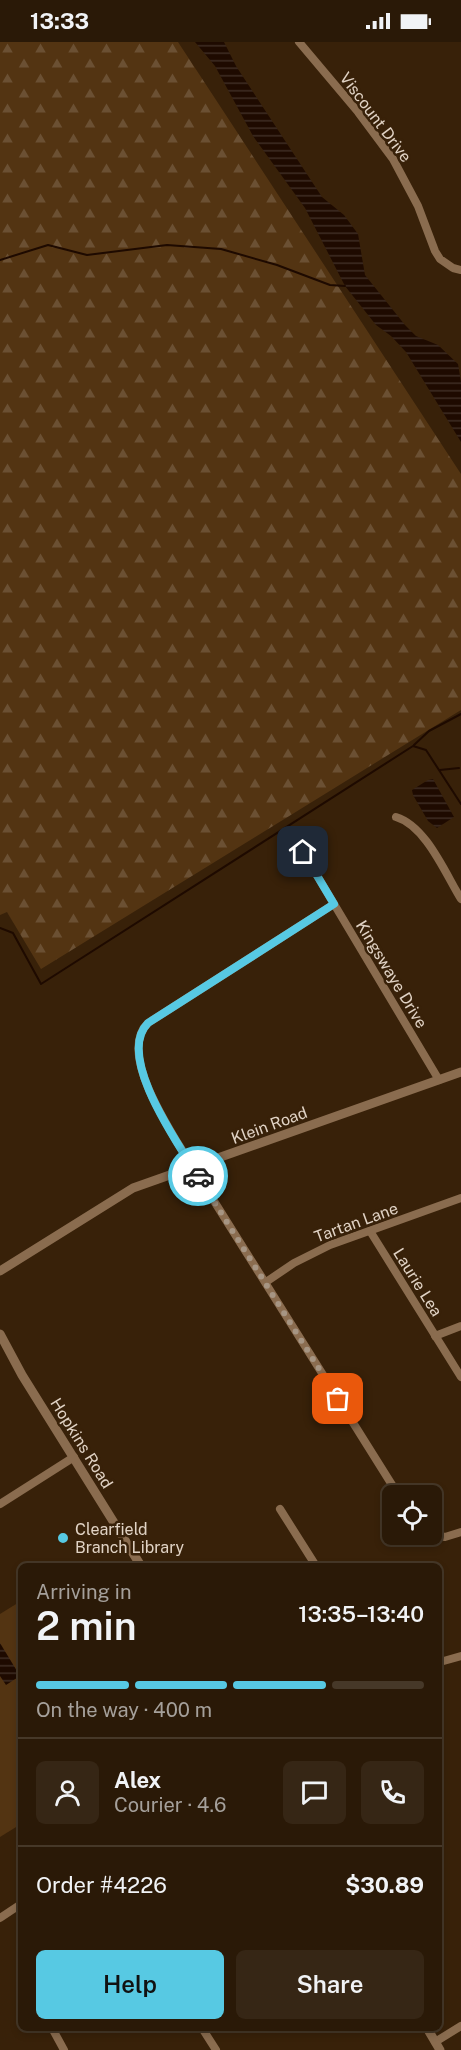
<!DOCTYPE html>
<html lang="en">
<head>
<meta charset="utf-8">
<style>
	body { margin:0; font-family:"Public Sans",sans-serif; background:#362615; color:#f1f3f6; height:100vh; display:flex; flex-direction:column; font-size:22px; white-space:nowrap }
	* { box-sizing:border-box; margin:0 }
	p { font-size:20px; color:#a5a09b }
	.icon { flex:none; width:33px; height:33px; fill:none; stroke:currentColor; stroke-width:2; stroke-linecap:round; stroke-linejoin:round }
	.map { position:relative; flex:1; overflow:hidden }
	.drawer { position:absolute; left:18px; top:1521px; width:424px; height:468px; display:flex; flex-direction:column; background:#2a1907; border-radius:9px; box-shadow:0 3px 9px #0003,0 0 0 2px #463828 }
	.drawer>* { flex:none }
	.buttons { position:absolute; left:382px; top:1443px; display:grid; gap:12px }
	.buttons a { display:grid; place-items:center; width:60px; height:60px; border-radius:9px; background:#2a1907; box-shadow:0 3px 9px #0003,0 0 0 2px #463828; font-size:30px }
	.pin { position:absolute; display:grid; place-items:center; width:51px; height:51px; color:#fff; margin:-26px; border-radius:12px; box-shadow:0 3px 9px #0006 }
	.courier { position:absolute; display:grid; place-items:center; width:60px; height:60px; margin:-30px; border:4px solid #57c9e3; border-radius:50%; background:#fff; color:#222; box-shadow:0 2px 8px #0007 }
	.summary em { font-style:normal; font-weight:600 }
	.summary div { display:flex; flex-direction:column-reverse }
	.summary { display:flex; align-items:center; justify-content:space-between; height:102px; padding:0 18px }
	h1 { font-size:39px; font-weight:600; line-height:45px }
	.bar { display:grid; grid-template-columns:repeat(4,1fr); gap:9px 6px; align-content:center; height:72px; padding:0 18px }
	.bar i { height:8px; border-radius:4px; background:#463828 }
	.bar .current { background:#57c9e3 }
	.bar p { grid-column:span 4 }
	.line { display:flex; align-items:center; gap:15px; padding:0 18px; border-top:2px solid #463828 }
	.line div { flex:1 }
	.round { display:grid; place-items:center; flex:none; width:63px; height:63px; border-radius:9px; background:#362615 }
	.primary-button { display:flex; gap:12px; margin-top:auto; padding:12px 18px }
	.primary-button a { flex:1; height:69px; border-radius:9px; background:#57c9e3; color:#111; font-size:24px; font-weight:600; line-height:69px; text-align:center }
	.primary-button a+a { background:#362615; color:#f1f3f6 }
	.status { display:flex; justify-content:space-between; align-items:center; height:42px; padding:0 30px; background:#2a1907; direction:ltr }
	.status svg { height:16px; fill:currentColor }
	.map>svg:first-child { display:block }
</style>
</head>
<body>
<div class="status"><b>13:33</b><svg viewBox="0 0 49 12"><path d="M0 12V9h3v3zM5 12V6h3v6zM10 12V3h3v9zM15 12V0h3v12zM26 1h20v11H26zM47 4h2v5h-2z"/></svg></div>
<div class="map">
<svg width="461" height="2008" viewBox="0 0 461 2008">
	<defs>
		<pattern id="forest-firs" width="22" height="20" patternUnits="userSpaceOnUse" patternTransform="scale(1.5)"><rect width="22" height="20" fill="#533412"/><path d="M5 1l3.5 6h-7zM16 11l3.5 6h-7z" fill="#6b5033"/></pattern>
		<pattern id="water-rules" width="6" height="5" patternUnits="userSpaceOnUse" patternTransform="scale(1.5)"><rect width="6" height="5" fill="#1e0a00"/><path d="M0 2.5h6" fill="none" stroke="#3e2d24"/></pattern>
	</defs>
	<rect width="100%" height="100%" fill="#382109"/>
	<path fill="#533412" d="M21,1559v223l-21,13v-223z"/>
	<path fill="url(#forest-firs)" d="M0,0h178l283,432v236l-420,259 -34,-57 -7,3z"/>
	<g fill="url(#water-rules)">
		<path d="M195,0h29l12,24 86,131 22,18 14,19 7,41 40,50 11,11 22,9 20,19 3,18v60l-55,-90 -15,-16 -15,-11 -31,-39 -40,-78 -52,-72 -38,-70z"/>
		<path d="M433,737l21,38 -17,11 -9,-7 -15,-26 -1,-5 16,-10z"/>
		<path d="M0,1601l20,33 -14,9 -6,-9z"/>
	</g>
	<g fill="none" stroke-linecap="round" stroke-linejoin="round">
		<g stroke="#1e0a00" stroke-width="2">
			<path d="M0,218l48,-15 39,10 80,-10 54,4 56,16 53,20 15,1"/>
			<path d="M414,703l15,-14 32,-17"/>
			<path d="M440,728l19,-2"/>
			<path d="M0,886l13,5 28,51 372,-238 13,4 35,54"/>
		</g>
		<g stroke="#8a6c4f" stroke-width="8">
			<path d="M299,0l59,70 35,47 25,47 17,45 5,8 13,9 8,2"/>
			<path d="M396,775c30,9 49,56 65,82"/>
			<path d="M303,810l136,228"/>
			<path d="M334,862l-186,119c-28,27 13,92 29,119l222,354"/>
			<path d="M370,1189l91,146"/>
			<path d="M266,1240l28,-19 36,-18 131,-47"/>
			<path d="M435,1294l26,-10"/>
			<path d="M0,1462l74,-47"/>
			<path d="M280,1467l36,57"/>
			<path d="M430,1492l15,3 16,-5"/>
			<path d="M440,1620l21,-6"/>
			<path d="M0,1876l21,-14"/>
			<path d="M52,1986l12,22"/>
			<path d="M202,1986l14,22"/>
			<path d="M435,2000l26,-16"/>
		</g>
		<g stroke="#8a6c4f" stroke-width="9">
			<path d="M0,1229l133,-83 328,-116"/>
			<path d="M0,1292l22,41 119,191"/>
			<path d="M427,1986l13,22"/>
		</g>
	</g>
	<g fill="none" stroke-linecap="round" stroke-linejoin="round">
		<path stroke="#a69583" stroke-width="6" stroke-dasharray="0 10.8" d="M198,1134l140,223"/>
		<path stroke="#57c9e3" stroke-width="8" d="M198,1134c-19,-31 -83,-120 -50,-153l186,-119 -31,-52"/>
	</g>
	<circle fill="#57c9e3" stroke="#382109" stroke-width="2" cx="63" cy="1496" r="6"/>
	<g text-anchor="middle" stroke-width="5" stroke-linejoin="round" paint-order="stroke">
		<g font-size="16" fill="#e1d3c5" stroke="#382109">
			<text transform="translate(376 75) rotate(53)" y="6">Viscount Drive</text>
			<text transform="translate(392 932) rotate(59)" y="6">Kingswaye Drive</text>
			<text transform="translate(269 1083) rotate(-20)" y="6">Klein Road</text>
			<text transform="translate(356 1180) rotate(-20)" y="6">Tartan Lane</text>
			<text transform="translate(418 1240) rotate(58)" y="6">Laurie Lea</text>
			<text transform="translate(82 1401) rotate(58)" y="6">Hopkins Road</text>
		</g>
		<g font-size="16" fill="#e1d3c5" stroke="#382109" text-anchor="start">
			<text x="75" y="1493">Clearfield<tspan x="75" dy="18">Branch Library</tspan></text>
		</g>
	</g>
</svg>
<div class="buttons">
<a><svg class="icon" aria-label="locate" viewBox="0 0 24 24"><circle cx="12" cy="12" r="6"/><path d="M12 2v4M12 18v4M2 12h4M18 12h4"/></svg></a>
</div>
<div class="pin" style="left:338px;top:1357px;background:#ea580c"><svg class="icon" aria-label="bag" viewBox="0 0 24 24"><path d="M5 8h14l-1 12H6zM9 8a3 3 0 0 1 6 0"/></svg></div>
<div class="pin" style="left:303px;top:810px;background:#1f2937"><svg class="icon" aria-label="home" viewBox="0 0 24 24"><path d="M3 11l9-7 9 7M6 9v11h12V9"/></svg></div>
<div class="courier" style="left:198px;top:1134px"><svg class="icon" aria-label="car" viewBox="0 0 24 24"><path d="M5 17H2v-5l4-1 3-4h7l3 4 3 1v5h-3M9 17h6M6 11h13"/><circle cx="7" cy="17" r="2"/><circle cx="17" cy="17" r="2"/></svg></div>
<section class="drawer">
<div class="summary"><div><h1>2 min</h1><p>Arriving in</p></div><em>13:35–13:40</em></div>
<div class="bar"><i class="current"></i><i class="current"></i><i class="current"></i><i></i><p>On the way · 400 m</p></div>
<div class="line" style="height:108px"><a class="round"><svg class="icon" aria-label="person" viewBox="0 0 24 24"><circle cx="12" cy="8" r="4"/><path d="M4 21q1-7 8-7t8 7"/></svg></a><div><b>Alex</b><p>Courier · 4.6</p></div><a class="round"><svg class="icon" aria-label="chat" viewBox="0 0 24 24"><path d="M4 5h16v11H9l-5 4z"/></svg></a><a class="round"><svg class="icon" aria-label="phone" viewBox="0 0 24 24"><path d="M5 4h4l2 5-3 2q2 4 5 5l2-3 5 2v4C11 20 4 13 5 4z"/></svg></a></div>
<div class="line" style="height:78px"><div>Order #4226</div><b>$30.89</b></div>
<div class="primary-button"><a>Help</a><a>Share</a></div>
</section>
</div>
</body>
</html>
